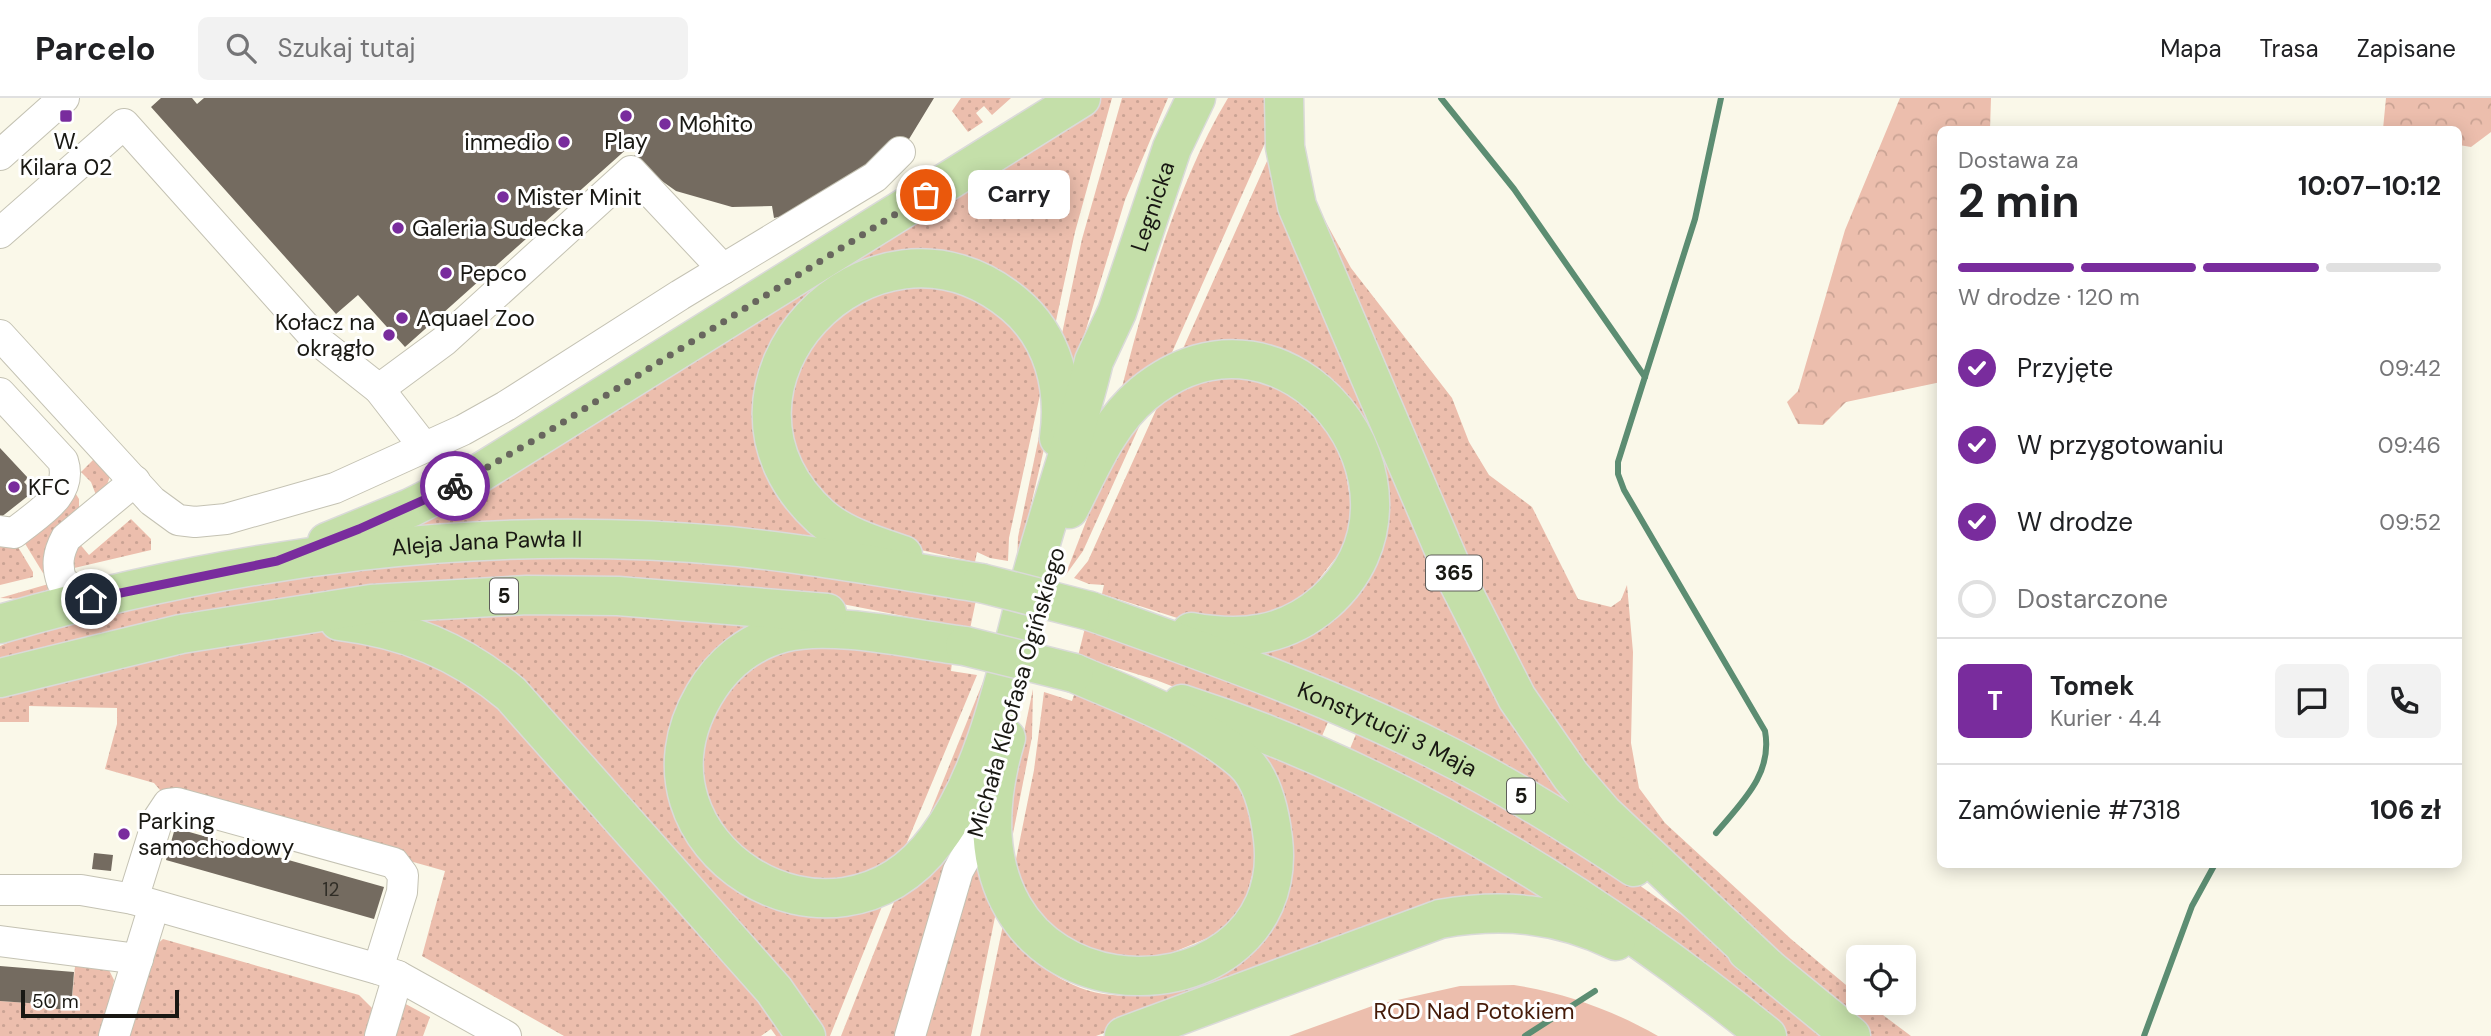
<!DOCTYPE html>
<html lang="pl">
<head>
<meta charset="utf-8">
<style>
	body { margin:0; font-family:"DM Sans",sans-serif; background:#f2f2f2; color:#202124; height:100vh; display:flex; flex-direction:column; font-size:26px; white-space:nowrap }
	* { box-sizing:border-box; margin:0 }
	p { font-size:23px; color:#757577 }
	.icon { flex:none; width:38px; height:38px; fill:none; stroke:currentColor; stroke-width:2; stroke-linecap:round; stroke-linejoin:round }
	.map { position:relative; flex:1; overflow:hidden }
	.details { position:absolute; left:1937px; top:28px; width:525px; height:742px; display:flex; flex-direction:column; background:#fff; border-radius:10px; box-shadow:0 4px 18px #0003 }
	.details>* { flex:none }
	.buttons { position:absolute; left:1846px; top:847px; display:grid; gap:14px }
	.buttons a { display:grid; place-items:center; width:70px; height:70px; border-radius:10px; background:#fff; box-shadow:0 4px 18px #0003; font-size:35px }
	.scale { position:absolute; left:21px; bottom:18px; width:158px; box-sizing:border-box; padding-left:7px; border:4px solid #191813; border-top:0; font-size:19px; line-height:24px; white-space:nowrap; color:#191813; -webkit-text-stroke:5px #fff; paint-order:stroke }
	.pin { position:absolute; display:grid; place-items:center; width:60px; height:60px; color:#fff; margin:-30px; border:4px solid #fff; border-radius:50%; box-shadow:0 2px 7px #0007 }
	.courier { position:absolute; display:grid; place-items:center; width:70px; height:70px; margin:-35px; border:5px solid #792c9d; border-radius:50%; background:#fff; color:#222; box-shadow:0 2px 9px #0007 }
	.bubble { position:absolute; height:49px; border-radius:10px; background:#fff; box-shadow:0 4px 18px #0003; font-size:23px; font-weight:700; line-height:49px; text-align:center }
	.headline em { font-style:normal; font-weight:700 }
	.headline div { display:flex; flex-direction:column-reverse }
	.headline { display:flex; align-items:center; justify-content:space-between; height:119px; padding:0 21px }
	h1 { font-size:46px; font-weight:700; line-height:52px }
	.bar { display:grid; grid-template-columns:repeat(4,1fr); gap:10px 7px; align-content:center; height:84px; padding:0 21px }
	.bar i { height:9px; border-radius:5px; background:#e0e0e0 }
	.bar .selected { background:#792c9d }
	.bar p { grid-column:span 4 }
	.line { display:flex; align-items:center; gap:18px; padding:0 21px; border-top:2px solid #e0e0e0 }
	.line div { flex:1 }
	.round { display:grid; place-items:center; flex:none; width:74px; height:74px; border-radius:10px; background:#f2f2f2 }
	ol { padding:0 21px; list-style:none }
	li { display:flex; align-items:center; gap:21px; height:77px }
	li p { margin-inline-start:auto }
	li .icon { padding:7px; border-radius:50%; background:#792c9d; color:#fff; stroke-width:4 }
	li:last-child { color:#757577 }
	li i { width:38px; height:38px; border:4px solid #e0e0e0; border-radius:50% }
	header { display:flex; align-items:center; gap:42px; box-sizing:border-box; height:98px; padding:0 35px; background:#fff; border-bottom:2px solid #e0e0e0 }
	header strong { font-size:33px }
	nav { display:flex; gap:38px; margin-inline-start:auto; font-size:24px }
	.search { width:490px; height:63px; background:#f2f2f2; display:flex; align-items:center; gap:18px; box-sizing:border-box; padding:0 24px; border-radius:10px; color:#757577; font-size:26px }
	.map>svg:first-child { display:block }
</style>
</head>
<body>
<header>
<strong>Parcelo</strong>
<div class="search"><svg class="icon" aria-label="search" viewBox="0 0 24 24"><circle cx="10" cy="10" r="6"/><path d="M15 15l6 6"/></svg>Szukaj tutaj</div>
<nav><a>Mapa</a><a>Trasa</a><a>Zapisane</a></nav>
</header>
<div class="map">
<svg width="2491" height="938" viewBox="0 0 2491 938">
	<defs>
		<pattern id="grass-dots" width="8" height="8" patternUnits="userSpaceOnUse" patternTransform="scale(1.75)"><rect width="8" height="8" fill="#ecbead"/><path d="M2 2h.1M6 6h.1" fill="none" stroke="#caa394" stroke-width="1.8" stroke-linecap="round"/></pattern>
		<pattern id="forest-crowns" width="20" height="18" patternUnits="userSpaceOnUse" patternTransform="scale(1.75)"><rect width="20" height="18" fill="#ecbead"/><path d="M2 6a3 3 0 1 1 6 0M12 15a3 3 0 1 1 6 0" fill="none" stroke="#caa394"/></pattern>
	</defs>
	<rect width="100%" height="100%" fill="#faf8e9"/>
	<g fill="url(#grass-dots)">
		<path d="M961,0h50l-19,17 -8,-9 -8,7 7,9 -15,10 -16,-21z"/>
		<path d="M1101,0h11l-37,134 -22,103 -152,-75 -137,127 76,154 -446,-13 124,-66z"/>
		<path d="M1122,0h46l-43,102 -53,176 -13,-28 23,-109z"/>
		<path d="M1228,0h46l-1,27 -107,241 -46,29c24,-95 57,-213 108,-297z"/>
		<path d="M1272,52l7,26 316,644 -341,-164 106,-83 -16,-169 -167,-42z"/>
		<path d="M1307,80l10,28 34,62 101,130 17,44 20,33 43,32 46,92 33,8 10,-7 6,-15 6,67 -2,91 8,45 26,35 126,116 67,56v8h9l44,33h-44l-219,-191 -123,-152 -218,-491z"/>
		<path d="M903,182l86,17 57,70 -37,171 -1,23 -18,-3 -13,-6 -2,10 -86,-19 -68,-39 -39,-89 37,-93z"/>
		<path d="M1256,274l82,57 18,103 -62,79 -101,12 -91,-29 2,-9 -15,-1 -15,-6 14,-17 77,-171z"/>
		<path d="M1050,286l-3,52 -30,129 1,-28z"/>
		<path d="M1148,309l-65,144 -18,25 39,-101z"/>
		<path d="M95,360l15,18 -4,12 -10,7 -5,-13 -10,-10z"/>
		<path d="M74,393l5,8v11l-34,64 -2,-1 -22,-36z"/>
		<path d="M131,421l20,20v11l-81,19 8,-27 11,13z"/>
		<path d="M15,444l18,30v5l-33,8v-41z"/>
		<path d="M457,457l269,4 250,41 -6,29 -143,-28 -148,-15 -679,80v-20l77,-32 134,-30z"/>
		<path d="M52,485l8,11 -37,5 -23,-1z"/>
		<path d="M489,511l277,10 -69,67 18,176 172,32 -57,142h-12l-400,-415z"/>
		<path d="M1085,530l246,87 -12,28 -163,-63 -78,-24z"/>
		<path d="M332,531l150,54 313,353h-19l-5,-7 -10,7h-197l-142,-80 23,-85 -285,-81 -6,-7 -49,-14 12,-45v-16l-88,-2v16h-29v-31l104,-28z"/>
		<path d="M790,541l162,23 -1,9 26,4 -79,189 -51,24 -96,-20 -53,-81 16,-90z"/>
		<path d="M985,579l-8,33 -39,108 -22,30z"/>
		<path d="M1033,591l-1,48 -24,122 -5,-25z"/>
		<path d="M1044,594l28,9 3,-9 151,63 37,78 -24,92 -123,51 -107,-82 25,-124z"/>
		<path d="M1359,629l277,156 49,34 149,119h-50l-437,-280z"/>
		<path d="M1247,649l62,19 252,135 -155,19 -310,116h-116l23,-111c44,57 91,82 164,66 19,-4 39,-7 55,-20 17,-14 31,-37 45,-54z"/>
		<path d="M949,750l-53,188h-55l59,-149z"/>
		<path d="M980,762l16,52 -25,124h-48l51,-174z"/>
		<path d="M163,841l196,56 13,13 -7,28h-240l30,-90z"/>
		<path d="M76,858l33,14 5,10 -9,56h-105v-35l56,4v4l15,1z"/>
		<path d="M400,903l30,16 -7,19h-39z"/>
	</g>
	<g fill="url(#forest-crowns)">
		<path d="M1900,0h91l-1,31 -49,1v252l-95,20 -23,23 -25,-1 -11,-22 11,-11 47,-161z"/>
		<path d="M2386,0h105v34l-20,15 -12,-2v-15l-76,-1z"/>
	</g>
	<path fill="#ecbead" d="M1514,887c52,8 98,25 144,51h-369l86,-31 85,-19z"/>
	<g fill="none" stroke-linecap="round" stroke-linejoin="round">
		<g stroke="#5c8d72" stroke-width="6">
			<path d="M1441,0l73,91 131,188"/>
			<path d="M1716,735c26,-31 57,-59 49,-102l-141,-241 -6,-16v-12l77,-243 26,-121"/>
			<path d="M1525,938l70,-45"/>
			<path d="M2144,938l48,-130 23,-42"/>
		</g>
	</g>
	<g fill="#746b60">
		<path d="M161,0h31l5,6 7,-6h730l-31,51 -22,7 -90,58 -17,4 -2,-12 -40,1 -56,-16 -45,-32 6,-6 -7,-7 -225,201 -47,-52 -22,19 -185,-207z"/>
		<path d="M0,350l28,30 -4,4 9,10 -33,26z"/>
		<path d="M175,730l209,59 -10,32 -208,-59z"/>
		<path d="M94,755l19,2 -2,16 -19,-2z"/>
		<path d="M0,868l74,6 -3,38 -15,-1v-4l-56,-4z"/>
	</g>
	<g fill="none" stroke-linecap="round" stroke-linejoin="round">
		<defs>
			<g id="minor">
				<path d="M0,57l64,-57"/>
				<path d="M0,135l124,-109 193,216 62,49 45,58"/>
				<path d="M0,237l152,166 26,19 17,2 31,-3 109,-31 128,-58 43,-24 174,-111 195,-118 25,-25"/>
				<path d="M379,291l65,-48 187,-170 92,98"/>
				<path d="M0,295l63,68c11,34 -26,53 -49,72l-14,-2"/>
				<path d="M91,501l-29,-17c-6,-17 -4,-29 4,-44l69,-57"/>
				<path d="M0,792h81l52,9 245,70 20,7 108,60"/>
				<path d="M133,801l25,-80 10,-15 9,-1 217,60 9,12 -1,17 -24,77"/>
				<path d="M0,843l138,18"/>
				<path d="M114,938l40,-130"/>
				<path d="M380,938l18,-60"/>
				<path d="M910,938l48,-165 17,-31 11,-36"/>
			</g>
			<g id="major">
				<path d="M1284,0l1,49 12,59 159,372 61,120 54,78 32,37 164,154"/>
				<path d="M1069,411c21,-40 38,-85 74,-115 145,-119 308,96 182,208 -40,35 -84,39 -134,30"/>
				<path d="M327,444l83,-34 68,-34 603,-376"/>
				<path d="M903,457c-27,-9 -60,-19 -82,-38 -141,-129 51,-331 193,-213 40,33 52,85 45,134"/>
				<path id="s1" d="M1090,513c117,42 235,83 346,139 69,34 134,75 198,117"/>
				<path d="M339,523c66,8 121,30 172,73l263,296 32,46"/>
				<path id="s2" d="M0,526c235,-68 484,-101 729,-78 84,8 168,24 252,37"/>
				<path id="s3" d="M965,548c-50,-6 -134,-26 -182,-13 -34,9 -61,31 -79,62 -87,149 129,285 233,144 53,-70 72,-183 96,-268 19,-70 44,-139 61,-210l23,-49 55,-164 24,-50"/>
				<path d="M0,580l181,-44 190,-30 156,-9 91,1 209,17"/>
				<path d="M1182,606c215,69 410,191 585,332"/>
				<path d="M1006,640c-90,298 290,298 267,101 -3,-26 -10,-60 -30,-78 -46,-40 -114,-64 -169,-88"/>
				<path d="M1747,853l104,85"/>
				<path d="M1124,938l316,-117c63,-11 118,-6 176,22"/>
			</g>
		</defs>
		<use href="#minor" stroke="#c4c2b3" stroke-width="32"/>
		<use href="#major" stroke="#dadad9" stroke-width="41"/>
		<use href="#minor" stroke="#fff" stroke-width="30"/>
		<use href="#major" stroke="#c4dfa9" stroke-width="38"/>
		<defs>
			<g id="major-bridge">
				<path d="M981,485l109,28"/>
				<path d="M965,548l109,27"/>
			</g>
		</defs>
		<use href="#major-bridge" stroke="#dadad9" stroke-width="41" stroke-linecap="butt"/>
		<use href="#major-bridge" stroke="#c4dfa9" stroke-width="38"/>
	</g>
	<g fill="none" stroke-linecap="round" stroke-linejoin="round">
		<path stroke="#68665e" stroke-width="7" stroke-dasharray="0 12.6" d="M455,388l86,-50 385,-241"/>
		<path stroke="#792c9d" stroke-width="9" d="M91,501l186,-38 82,-32 96,-43"/>
	</g>
	<g fill="#792c9d" stroke="#fff" stroke-width="2.5">
		<rect x="59" y="11" width="14" height="14" rx="3.5"/>
		<circle cx="626" cy="18" r="7"/>
		<circle cx="665" cy="26" r="7"/>
		<circle cx="564" cy="44" r="7"/>
		<circle cx="503" cy="99" r="7"/>
		<circle cx="398" cy="130" r="7"/>
		<circle cx="446" cy="175" r="7"/>
		<circle cx="402" cy="220" r="7"/>
		<circle cx="389" cy="237" r="7"/>
		<circle cx="14" cy="389" r="7"/>
		<circle cx="124" cy="736" r="7"/>
	</g>
	<g text-anchor="middle" stroke-width="6" stroke-linejoin="round" paint-order="stroke">
		<g font-size="19" fill="#302d26">
			<text x="331" y="798">12</text>
		</g>
		<g fill="#fff" stroke="#5e5d5a" stroke-width="2">
			<rect x="1426" y="457.5" width="56" height="35" rx="5"/>
			<rect x="490" y="480.5" width="28" height="35" rx="5"/>
			<rect x="1507" y="680.5" width="28" height="35" rx="5"/>
		</g>
		<g font-size="21" font-weight="bold" fill="#191813">
			<text x="1454" y="482">365</text>
			<text x="504" y="505">5</text>
			<text x="1521" y="705">5</text>
		</g>
		<g font-size="23" fill="#191813" stroke="#fff" text-anchor="start">
			<text x="679" y="34">Mohito</text>
			<text x="66" y="51" text-anchor="middle">W.<tspan x="66" dy="26">Kilara 02</tspan></text>
			<text x="626" y="51" text-anchor="middle">Play</text>
			<text x="550" y="52" text-anchor="end">inmedio</text>
			<text x="517" y="107">Mister Minit</text>
			<text x="412" y="138">Galeria Sudecka</text>
			<text x="460" y="183">Pepco</text>
			<text x="416" y="228">Aquael Zoo</text>
			<text x="375" y="232" text-anchor="end">Kołacz na<tspan x="375" dy="26">okrągło</tspan></text>
			<text x="28" y="397">KFC</text>
			<text x="138" y="731">Parking<tspan x="138" dy="26">samochodowy</tspan></text>
		</g>
		<g font-size="23" fill="#191813" stroke="#fff">
			<text dy="8" stroke="none"><textPath href="#s3" startOffset="1377">Legnicka</textPath></text>
			<text dy="8" stroke="none"><textPath href="#s2" startOffset="495">Aleja Jana Pawła II</textPath></text>
			<text transform="translate(1016 594) rotate(-74)" y="8">Michała Kleofasa Ogińskiego</text>
			<text dy="8" stroke="none"><textPath href="#s1" startOffset="320">Konstytucji 3 Maja</textPath></text>
		</g>
		<g font-size="23" fill="#451b09" stroke="#fff">
			<text x="1474" y="921">ROD Nad Potokiem</text>
		</g>
	</g>
</svg>
<div class="buttons">
<a><svg class="icon" aria-label="locate" viewBox="0 0 24 24"><circle cx="12" cy="12" r="6"/><path d="M12 2v4M12 18v4M2 12h4M18 12h4"/></svg></a>
</div>
<div class="scale">50 m</div>
<div class="pin" style="left:926px;top:97px;background:#ea580c"><svg class="icon" aria-label="bag" viewBox="0 0 24 24"><path d="M5 8h14l-1 12H6zM9 8a3 3 0 0 1 6 0"/></svg></div>
<div class="pin" style="left:91px;top:501px;background:#1f2937"><svg class="icon" aria-label="home" viewBox="0 0 24 24"><path d="M3 11l9-7 9 7M6 9v11h12V9"/></svg></div>
<div class="courier" style="left:455px;top:388px"><svg class="icon" aria-label="bike" viewBox="0 0 24 24"><circle cx="6" cy="16" r="4"/><circle cx="18" cy="16" r="4"/><path d="M6 16l4-8h5l3 8M10 8l3 8H6M13 5h3"/></svg></div>
<div class="bubble" style="left:968px;top:72px;width:102px">Carry</div>
<section class="details">
<div class="headline"><div><h1>2 min</h1><p>Dostawa za</p></div><em>10:07–10:12</em></div>
<div class="bar"><i class="selected"></i><i class="selected"></i><i class="selected"></i><i></i><p>W drodze · 120 m</p></div>
<ol>
<li><svg class="icon" aria-label="check" viewBox="0 0 24 24"><path d="M5 12l5 5 9-10"/></svg>Przyjęte<p>09:42</p></li>
<li><svg class="icon" aria-label="check" viewBox="0 0 24 24"><path d="M5 12l5 5 9-10"/></svg>W przygotowaniu<p>09:46</p></li>
<li><svg class="icon" aria-label="check" viewBox="0 0 24 24"><path d="M5 12l5 5 9-10"/></svg>W drodze<p>09:52</p></li>
<li><i></i>Dostarczone</li>
</ol>
<div class="line" style="height:126px"><b class="round" style="background:#792c9d;color:#fff">T</b><div><b>Tomek</b><p>Kurier · 4.4</p></div><a class="round"><svg class="icon" aria-label="chat" viewBox="0 0 24 24"><path d="M4 5h16v11H9l-5 4z"/></svg></a><a class="round"><svg class="icon" aria-label="phone" viewBox="0 0 24 24"><path d="M5 4h4l2 5-3 2q2 4 5 5l2-3 5 2v4C11 20 4 13 5 4z"/></svg></a></div>
<div class="line" style="height:91px"><div>Zamówienie #7318</div><b>106 zł</b></div>
</section>
</div>
</body>
</html>
